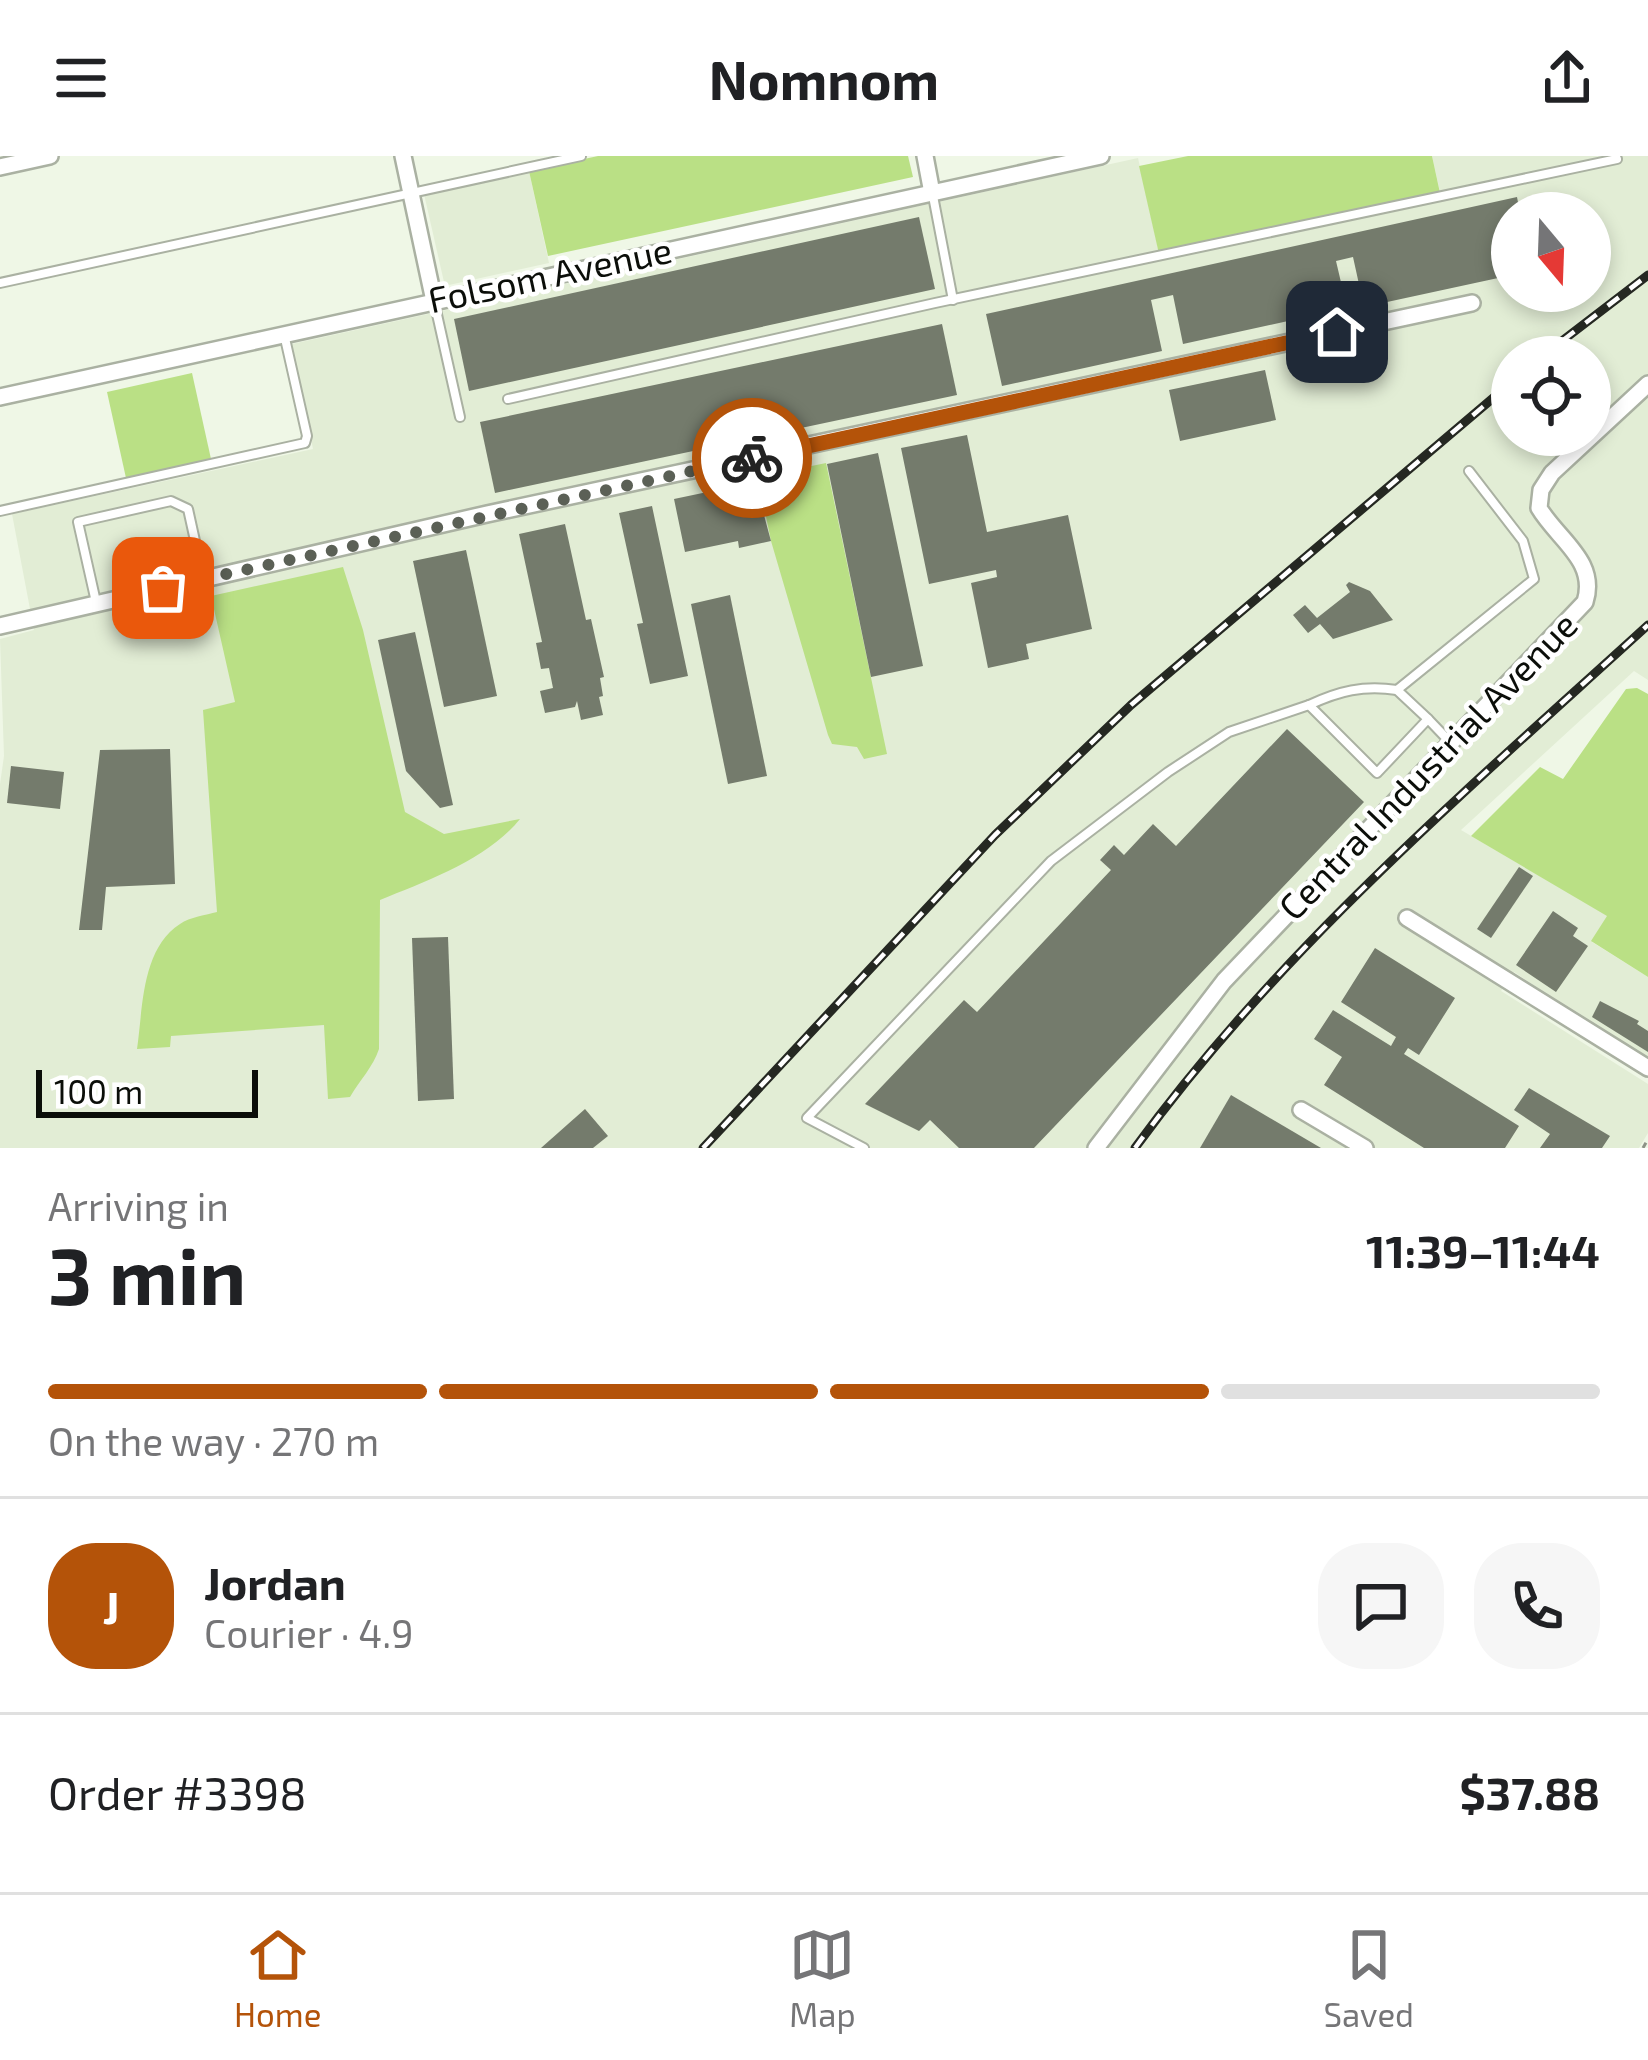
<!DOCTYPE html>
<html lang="en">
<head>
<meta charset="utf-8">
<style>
	body { margin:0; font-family:"Exo 2",sans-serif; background:#f6f6f6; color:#202124; height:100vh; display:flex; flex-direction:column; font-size:45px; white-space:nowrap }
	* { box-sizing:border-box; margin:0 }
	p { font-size:39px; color:#757577 }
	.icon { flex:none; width:66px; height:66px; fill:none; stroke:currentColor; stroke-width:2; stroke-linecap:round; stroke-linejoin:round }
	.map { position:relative; height:992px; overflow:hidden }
	.side { display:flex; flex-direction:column; background:#fff; flex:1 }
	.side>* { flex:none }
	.needle { width:78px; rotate:161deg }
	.controls { position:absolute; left:1491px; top:36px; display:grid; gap:24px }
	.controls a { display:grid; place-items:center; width:120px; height:120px; border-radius:50%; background:#fff; box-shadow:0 6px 18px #0003; font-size:60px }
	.scale { position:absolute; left:36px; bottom:30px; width:222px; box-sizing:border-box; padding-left:12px; border:6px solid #0b0e09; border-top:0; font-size:33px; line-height:42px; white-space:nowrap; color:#0b0e09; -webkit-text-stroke:9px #fff; paint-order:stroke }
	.pin { position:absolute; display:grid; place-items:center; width:102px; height:102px; color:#fff; margin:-51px; border-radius:24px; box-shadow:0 6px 18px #0006 }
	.courier { position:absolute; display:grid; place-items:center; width:120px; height:120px; margin:-60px; border:9px solid #b45309; border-radius:50%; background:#fff; color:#222; box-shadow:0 3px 15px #0007 }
	.head em { font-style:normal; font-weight:700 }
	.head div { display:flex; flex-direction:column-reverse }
	.head { display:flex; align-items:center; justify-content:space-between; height:204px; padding:0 48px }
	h1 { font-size:78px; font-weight:700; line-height:90px }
	.bar { display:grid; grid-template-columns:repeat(4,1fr); gap:18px 12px; align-content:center; height:144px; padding:0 48px }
	.bar i { height:15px; border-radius:9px; background:#e0e0e0 }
	.bar .selected { background:#b45309 }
	.bar p { grid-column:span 4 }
	.line { display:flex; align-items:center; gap:30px; padding:0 48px; border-top:3px solid #e0e0e0 }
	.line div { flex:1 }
	.round { display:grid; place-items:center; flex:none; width:126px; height:126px; border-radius:48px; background:#f6f6f6 }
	header { display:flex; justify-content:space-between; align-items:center; height:156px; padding:0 48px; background:#fff; font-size:54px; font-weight:700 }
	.dock { display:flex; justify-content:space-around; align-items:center; height:168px; border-top:3px solid #e0e0e0; background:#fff; font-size:33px; color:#757577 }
	.dock a { display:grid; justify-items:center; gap:6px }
	.dock .selected { color:#b45309 }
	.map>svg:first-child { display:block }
</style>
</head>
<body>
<header><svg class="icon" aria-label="menu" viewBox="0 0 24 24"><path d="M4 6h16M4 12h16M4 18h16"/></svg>Nomnom<svg class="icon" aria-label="share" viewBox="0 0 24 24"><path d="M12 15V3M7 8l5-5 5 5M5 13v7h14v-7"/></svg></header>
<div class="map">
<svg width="1648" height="992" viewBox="0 0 1648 992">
	<rect width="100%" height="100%" fill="#eff7e6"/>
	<g fill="#e2edd5" fill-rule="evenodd">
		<path d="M1432,0h216v524l-14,-9 -173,159 147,86 -16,26 56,35v85l-134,-90 -13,19 147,93v49l-9,15h-1639v-364l4,-28 -4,-117 34,-9 -22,-116 301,-65 -21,-105 846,-186 21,95 281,-61zM1512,57h78v78h-78zM1512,201h78v78h-78z"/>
		<path d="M529,15l20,92 -100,22 -5,-3 -20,-88z"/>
	</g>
	<g fill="#bae085">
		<path d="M598,0h310l5,21 -365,79 -19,-85z"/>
		<path d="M1188,0h244l8,37 -281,61 -20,-88z"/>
		<path d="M192,217l19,86 -85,19 -19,-86z"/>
		<path d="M826,307l61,291 -23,5 -7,-12 -25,-3 -4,-9 -57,-194 -13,-64z"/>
		<path d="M343,411l20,63 42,182 39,22 76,-15c-32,40 -93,62 -140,81l-1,149c-6,18 -19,31 -29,48l-22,2 -4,-74 -153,11 -1,11 -33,2c6,-40 4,-100 43,-125 10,-7 26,-9 37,-12l-14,-202 32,-8 -24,-106z"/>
		<path d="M1637,532l11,6v283l-57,-36 16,-25 -136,-80 69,-69 23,12 63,-90z"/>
	</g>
	<g fill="#747b6c">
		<path d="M1517,41l3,16h-8v62l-148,32 -11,-50 -17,4 11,47 -164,36 -10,-49 -22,5 11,51 -160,35 -16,-72z"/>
		<path d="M919,61l16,72 -466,102 -15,-72z"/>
		<path d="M942,168l15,71 -462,98 -15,-71z"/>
		<path d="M1265,214l11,50 -96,21 -11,-51z"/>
		<path d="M967,279l20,97 81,-17 24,114 -66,15 3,15 -41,9 -17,-85 26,-6 -1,-7 -67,14 -28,-136z"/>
		<path d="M878,297l45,213 -52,11 -44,-213z"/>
		<path d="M755,326l16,59 -32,7 -1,-7 -53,11 -11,-53z"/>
		<path d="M652,350l36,170 -38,8 -13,-60 6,-1 -24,-110z"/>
		<path d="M565,368l21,96 5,-1 13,58 -4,1 3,18 -4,1 4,18 -22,5 -4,-19 -2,6 -30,6 -5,-22 13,-3 -4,-20 -8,1 -5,-26 6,-1 -23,-108z"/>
		<path d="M466,394l31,146 -53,11 -31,-146z"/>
		<path d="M1349,426l21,9 23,29 -60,19 -13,-15 -12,9 -15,-18 12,-10 12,13 33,-26 -4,-7z"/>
		<path d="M730,439l37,181 -39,8 -37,-180z"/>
		<path d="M415,476l38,173 -13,3 -34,-37 -28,-131z"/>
		<path d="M1287,573l77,73 -330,346h-75l-29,-28 -11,11 -54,-27 99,-104 13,12 134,-142 -11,-10 14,-15 10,10 29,-31 23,22z"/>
		<path d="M170,593l5,135 -69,3 -4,43h-23l21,-180z"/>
		<path d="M11,610l53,6 -4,37 -53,-6z"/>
		<path d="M1519,711l14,9 -42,62 -14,-9z"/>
		<path d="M1553,755l25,17 -5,8 15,10 -32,46 -40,-27z"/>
		<path d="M448,781l6,162 -36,2 -6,-163z"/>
		<path d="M1375,792l80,50 -36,57 -11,-7 -4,6 115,72 -14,22h-81l-100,-63 18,-28 -28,-18 19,-29 58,36 5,-9 -55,-35z"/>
		<path d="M1600,845l39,20 -2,3 11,7v21l-56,-35z"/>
		<path d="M1529,932l81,48 -8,12h-62l10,-14 -36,-24z"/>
		<path d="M1231,939l90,53h-121z"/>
		<path d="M585,953l23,27 -15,12h-52z"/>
	</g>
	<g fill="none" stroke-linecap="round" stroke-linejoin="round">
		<defs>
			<g id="lane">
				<path d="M933,40l20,104"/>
				<path d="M0,127l581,-127"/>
				<path d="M434,145l26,116"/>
				<path d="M508,243l427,-96 682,-144"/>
				<path d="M0,355l305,-68 2,-7 -23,-102"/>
				<path d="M96,446l-18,-80 93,-21 17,8 15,68"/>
				<path d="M1309,549c30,-14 54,-20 88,-15"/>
				<path d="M1428,563l-31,-29 137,-111 -11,-38 -54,-70"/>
				<path d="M864,992l-57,-30 244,-257 117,-89 61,-40 80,-27 68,68 51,-54 22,23"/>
			</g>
			<g id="street">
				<path d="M403,0l31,145"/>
				<path d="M925,0l7,37"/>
				<path d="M0,11l50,-11"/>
				<path d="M0,241l1101,-241"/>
				<path d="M0,470l487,-112 985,-211"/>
				<path d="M1407,762l241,150"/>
				<path d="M1301,954l64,38"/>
				<path d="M1096,992l128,-167 361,-379c13,-41 -27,-62 -46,-94l2,-18 11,-17 96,-89"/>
			</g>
		</defs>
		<use href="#lane" stroke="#aab1a2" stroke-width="12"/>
		<use href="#street" stroke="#aab1a2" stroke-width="20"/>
		<path stroke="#8c9286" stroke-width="3" stroke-dasharray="6 6" stroke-linecap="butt" d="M1643,992l5,-9"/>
		<use href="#lane" stroke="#fff" stroke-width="8"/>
		<use href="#street" stroke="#fff" stroke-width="15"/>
		<defs>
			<g id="rail">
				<path d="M1541,201l107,-82"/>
				<path d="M703,992l292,-313 136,-130 381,-323"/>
				<path d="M1135,992c145,-199 332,-358 513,-523"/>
			</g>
		</defs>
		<use href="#rail" stroke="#252822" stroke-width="9"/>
		<use href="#rail" stroke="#fff" stroke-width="4.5" stroke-dasharray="14" stroke-linecap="butt"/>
	</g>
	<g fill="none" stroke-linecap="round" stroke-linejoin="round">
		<path stroke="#5b6056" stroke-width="12" stroke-dasharray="0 21.6" d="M163,432l589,-130"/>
		<path stroke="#b45309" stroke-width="15" d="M752,302l585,-126"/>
	</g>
	<g text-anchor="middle" stroke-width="9" stroke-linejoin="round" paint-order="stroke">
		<g font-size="36" fill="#0b0e09" stroke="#fff">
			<text transform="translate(550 119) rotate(-12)" y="13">Folsom Avenue</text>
			<text transform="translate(1428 610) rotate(-46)" y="13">Central Industrial Avenue</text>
		</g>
	</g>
</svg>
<div class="controls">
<a><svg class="needle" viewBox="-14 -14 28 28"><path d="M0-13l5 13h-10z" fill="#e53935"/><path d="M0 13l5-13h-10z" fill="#757577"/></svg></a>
<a><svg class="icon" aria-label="locate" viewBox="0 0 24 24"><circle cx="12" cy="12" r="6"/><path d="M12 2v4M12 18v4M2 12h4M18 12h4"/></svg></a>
</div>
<div class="scale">100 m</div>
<div class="pin" style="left:163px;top:432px;background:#ea580c"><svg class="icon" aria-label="bag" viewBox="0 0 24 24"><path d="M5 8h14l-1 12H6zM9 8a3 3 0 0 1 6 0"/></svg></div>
<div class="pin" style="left:1337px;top:176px;background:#1f2937"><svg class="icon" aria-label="home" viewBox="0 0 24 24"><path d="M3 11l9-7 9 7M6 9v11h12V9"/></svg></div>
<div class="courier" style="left:752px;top:302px"><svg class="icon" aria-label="bike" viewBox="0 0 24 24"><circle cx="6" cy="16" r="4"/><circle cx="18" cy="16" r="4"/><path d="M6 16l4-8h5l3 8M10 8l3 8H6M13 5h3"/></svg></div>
</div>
<section class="side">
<div class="head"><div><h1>3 min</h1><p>Arriving in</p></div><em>11:39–11:44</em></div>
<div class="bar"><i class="selected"></i><i class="selected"></i><i class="selected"></i><i></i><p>On the way · 270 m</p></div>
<div class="line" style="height:216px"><b class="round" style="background:#b45309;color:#fff">J</b><div><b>Jordan</b><p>Courier · 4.9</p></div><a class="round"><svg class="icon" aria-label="chat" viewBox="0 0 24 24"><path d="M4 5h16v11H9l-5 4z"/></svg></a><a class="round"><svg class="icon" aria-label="phone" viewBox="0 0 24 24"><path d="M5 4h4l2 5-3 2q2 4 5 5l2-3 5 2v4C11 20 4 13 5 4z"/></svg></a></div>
<div class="line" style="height:156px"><div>Order #3398</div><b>$37.88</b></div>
</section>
<nav class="dock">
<a class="selected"><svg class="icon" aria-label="home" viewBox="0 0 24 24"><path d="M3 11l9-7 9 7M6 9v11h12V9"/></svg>Home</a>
<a><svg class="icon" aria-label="map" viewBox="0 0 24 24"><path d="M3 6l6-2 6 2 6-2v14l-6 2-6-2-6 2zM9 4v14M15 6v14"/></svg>Map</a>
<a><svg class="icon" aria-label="saved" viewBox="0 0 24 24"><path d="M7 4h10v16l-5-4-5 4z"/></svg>Saved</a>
</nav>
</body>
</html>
